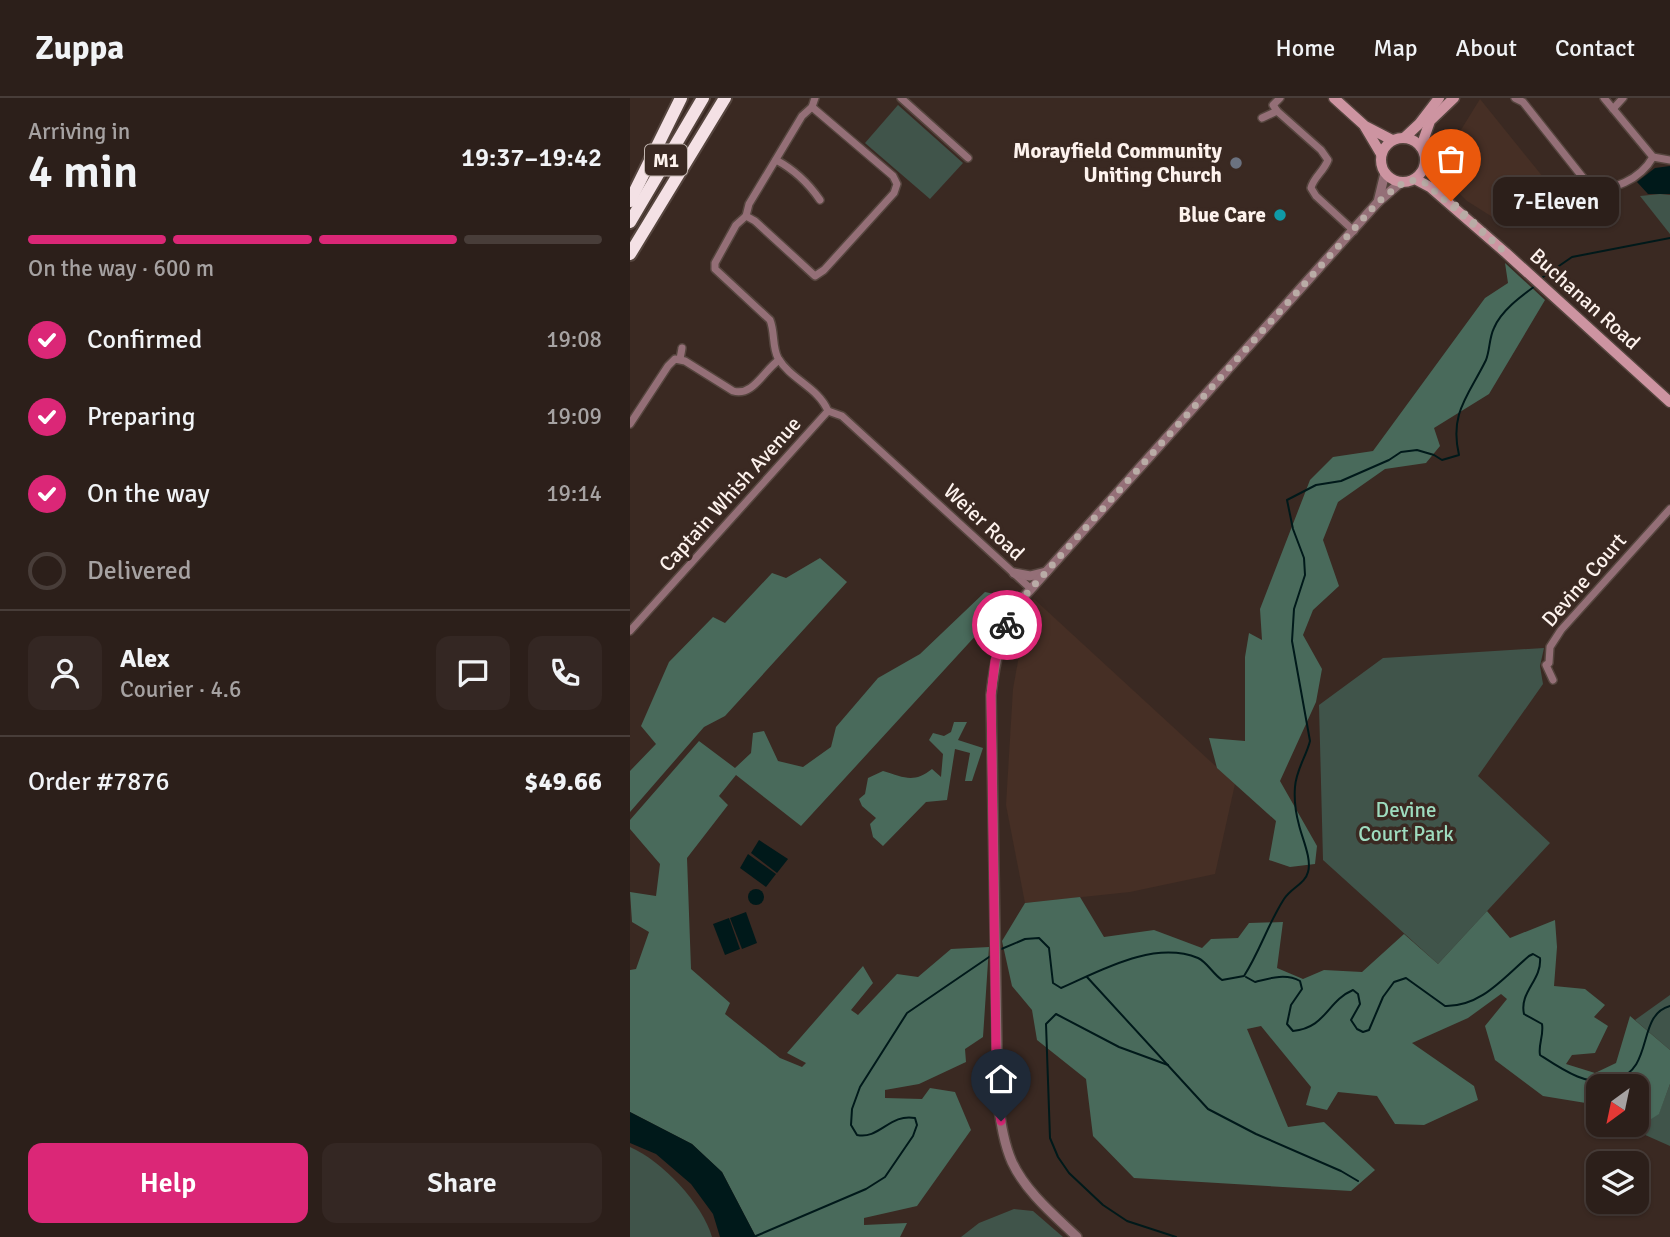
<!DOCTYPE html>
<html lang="en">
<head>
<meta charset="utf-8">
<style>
	body { margin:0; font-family:Signika,sans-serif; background:#342723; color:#f1f3f6; height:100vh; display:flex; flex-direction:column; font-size:26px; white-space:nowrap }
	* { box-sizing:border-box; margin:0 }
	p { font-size:23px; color:#a6a2a2 }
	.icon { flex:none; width:38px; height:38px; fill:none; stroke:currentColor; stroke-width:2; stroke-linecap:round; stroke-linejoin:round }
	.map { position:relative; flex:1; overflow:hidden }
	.side { display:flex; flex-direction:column; background:#2c1f1a; width:630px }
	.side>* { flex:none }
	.needle { width:46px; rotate:213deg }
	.tools { position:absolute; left:956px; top:976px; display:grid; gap:14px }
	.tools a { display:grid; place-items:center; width:63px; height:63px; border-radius:14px; background:#2c1f1a; box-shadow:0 2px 5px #0004,0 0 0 2px #483d39; font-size:35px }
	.pin { position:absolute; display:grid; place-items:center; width:60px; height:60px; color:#fff; margin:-72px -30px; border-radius:50% 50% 50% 0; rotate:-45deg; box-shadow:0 0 7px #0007 }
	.pin .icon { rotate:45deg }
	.courier { position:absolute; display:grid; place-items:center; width:70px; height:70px; margin:-35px; border:5px solid #db2777; border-radius:50%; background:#fff; color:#222; box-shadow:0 2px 9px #0007 }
	.bubble { position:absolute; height:49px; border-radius:14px; background:#2c1f1a; box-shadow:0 2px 5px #0004,0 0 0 2px #483d39; font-size:23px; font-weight:600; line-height:49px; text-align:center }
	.overview em { font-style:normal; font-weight:600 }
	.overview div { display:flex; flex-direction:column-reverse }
	.overview { display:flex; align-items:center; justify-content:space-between; height:119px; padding:0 28px }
	h1 { font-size:46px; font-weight:600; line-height:52px }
	.bar { display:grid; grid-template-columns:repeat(4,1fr); gap:10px 7px; align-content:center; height:84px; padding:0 28px }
	.bar i { height:9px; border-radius:5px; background:#483d39 }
	.bar .current { background:#db2777 }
	.bar p { grid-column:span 4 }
	.line { display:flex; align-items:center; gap:18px; padding:0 28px; border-top:2px solid #483d39 }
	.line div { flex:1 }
	.round { display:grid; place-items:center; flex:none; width:74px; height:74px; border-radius:14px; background:#342723 }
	ol { padding:0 28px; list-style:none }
	li { display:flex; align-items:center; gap:21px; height:77px }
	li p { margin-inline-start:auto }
	li .icon { padding:7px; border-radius:50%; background:#db2777; color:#fff; stroke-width:4 }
	li:last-child { color:#a6a2a2 }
	li i { width:38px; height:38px; border:4px solid #483d39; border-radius:50% }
	.primary-button { display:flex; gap:14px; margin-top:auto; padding:14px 28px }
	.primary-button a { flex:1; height:80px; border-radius:14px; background:#db2777; color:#fff; font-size:28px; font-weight:600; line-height:80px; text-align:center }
	.primary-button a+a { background:#342723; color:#f1f3f6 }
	header { display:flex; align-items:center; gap:42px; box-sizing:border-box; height:98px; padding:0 35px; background:#2c1f1a; border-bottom:2px solid #483d39 }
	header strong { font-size:33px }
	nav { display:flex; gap:38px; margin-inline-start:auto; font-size:24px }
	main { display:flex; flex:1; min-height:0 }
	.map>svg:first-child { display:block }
</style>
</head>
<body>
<header>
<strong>Zuppa</strong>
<nav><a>Home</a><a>Map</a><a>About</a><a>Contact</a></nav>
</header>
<main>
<section class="side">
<div class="overview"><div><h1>4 min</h1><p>Arriving in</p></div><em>19:37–19:42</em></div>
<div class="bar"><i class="current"></i><i class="current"></i><i class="current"></i><i></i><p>On the way · 600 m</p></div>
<ol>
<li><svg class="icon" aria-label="check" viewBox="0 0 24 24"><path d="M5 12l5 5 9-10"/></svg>Confirmed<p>19:08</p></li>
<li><svg class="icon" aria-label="check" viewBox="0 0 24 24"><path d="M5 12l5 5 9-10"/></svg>Preparing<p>19:09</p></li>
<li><svg class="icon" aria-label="check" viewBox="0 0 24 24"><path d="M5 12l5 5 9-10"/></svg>On the way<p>19:14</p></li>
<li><i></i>Delivered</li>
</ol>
<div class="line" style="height:126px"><a class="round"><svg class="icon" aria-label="person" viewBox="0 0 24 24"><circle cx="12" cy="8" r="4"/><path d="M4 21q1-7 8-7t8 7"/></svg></a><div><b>Alex</b><p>Courier · 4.6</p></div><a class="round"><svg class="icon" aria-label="chat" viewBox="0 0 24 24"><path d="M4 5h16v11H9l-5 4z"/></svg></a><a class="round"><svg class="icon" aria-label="phone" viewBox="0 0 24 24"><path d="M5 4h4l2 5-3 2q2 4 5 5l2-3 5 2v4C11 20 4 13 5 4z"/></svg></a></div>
<div class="line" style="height:91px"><div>Order #7876</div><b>$49.66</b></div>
<div class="primary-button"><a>Help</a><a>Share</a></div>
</section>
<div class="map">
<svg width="1040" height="1139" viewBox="0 0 1040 1139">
	<rect width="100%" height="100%" fill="#3a2922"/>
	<g fill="#462f25">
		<path d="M850,1l63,78 -41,46 -35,-22 -19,-19 -4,-10 7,-26z"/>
		<path d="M404,501l201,185 -20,90 -85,18 -105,11 -19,-98 7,-116 15,-84z"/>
	</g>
	<g fill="#40544a">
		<path d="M268,7l65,58 -33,36 -65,-56z"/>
		<path d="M1030,96l10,1v39l-30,-38z"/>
		<path d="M914,550l-4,18 3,18 -65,92 72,67 -112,121 -115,-104 -4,-155 64,-47z"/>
		<path d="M1040,897v55l-35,-30z"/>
		<path d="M1040,986v62l-36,-16 25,-17z"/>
		<path d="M0,1049c32,14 72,56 82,90h-82z"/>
		<path d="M384,1111l19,2 30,26h-102l18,-14z"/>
	</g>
	<g fill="#496a5b">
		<path d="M875,165l40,37 -56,94 -55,34 6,18 -14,17 -41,6 -47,33 -15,38 16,46 -26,24 -10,25 19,34 -6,33 -36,79 37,65 -2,18 -25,3 -21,-7 7,-39 -59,-53 -8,-30 36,3v-84l4,-24 13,7 -2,-31 50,-129 23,-23 40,-6 112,-153 23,-15z"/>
		<path d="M190,460l27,24 -122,134 -21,11 -74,85v-41l26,-27 -15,-18 28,-64 44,-45 12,6 47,-50 14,5z"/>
		<path d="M355,494l14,3 -9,25 -189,206 -65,-51 -17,21 9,9 -41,53 4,111 39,34 -5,11 55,44 22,9 4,-4 -19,-10 76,-87 10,17 -22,27 7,5 39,-41 21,3 33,-28 38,-2 -6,90 -18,12 1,13 -47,22 -34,6v8l37,1 8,-11 25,4 16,38 -54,76 -53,12v7l43,-2 -7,14h-144l-34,-65 -30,-28 -62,-32v-142l6,-1 13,-37 -17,-10 -2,-30 26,4 4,-32 -30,-35v-9l69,-79 36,27 16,-15 2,-20 11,-2 14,30 25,6 28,-20 5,-20 42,-49 42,-24z"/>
		<path d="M324,624h13l-9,18 25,8 -11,33h-7l5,-28 -15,-4 -8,51 -21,2 -43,44 -10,-9 -3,-13 6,-6 -14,-12 -3,-7 6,-5 3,-16 15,-7c21,6 30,13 49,-2l9,8 2,-23 -14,-14 4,-7 11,3 7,-4z"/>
		<path d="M450,799l24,40 50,-7 48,18 9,-9 27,-1 11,-15 34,-1 -6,46 26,11 21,-9 38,2 42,-38 34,30 49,-53 23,27 45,-18 2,27 -3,39 31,3 20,16 -11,12 14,9 -13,27 -23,2 -6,9 29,9 21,-10 14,-47 40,34v34l-11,30 -25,16 -5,-5h7v-38h-38v18l-55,-9 -48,-36 -10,-34 22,-27 -6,-5 -33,24 -56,25 62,43 4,14 -54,25 -29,-1 -18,-28 -39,-4 -11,18 -21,-5 5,-18 -50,-61 -14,3 41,98 36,-5 51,48 -24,21 -217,-13 -41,-42 -7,-57 -49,-39 -5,-30 -20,-24 -10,-45 23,-38z"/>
	</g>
	<g fill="#00191a">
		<path d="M1040,68v28h-22l-11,-12 18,-14z"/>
		<path d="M129,742l29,19 -11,14 -26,-20z"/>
		<path d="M118,756l28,20 -10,13 -26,-19z"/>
		<circle cx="126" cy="799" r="8"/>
		<path d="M116,814l11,31 -15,6 -12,-31z"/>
		<path d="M99,820l11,31 -15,6 -12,-31z"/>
		<path d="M0,1014l62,32 30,28 34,65h-36l-7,-23 -22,-30 -35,-30 -26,-11z"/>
	</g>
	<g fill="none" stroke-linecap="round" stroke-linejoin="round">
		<g stroke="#00191a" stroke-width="2">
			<path d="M913,179l29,-20 98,-19"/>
			<path d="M369,852l26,-11 14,-1 10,10 4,35 8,5c39,-17 92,-48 137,-30 9,4 15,16 24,22l22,-4c16,-25 24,-52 40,-77 8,-12 21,-15 24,-27 4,-13 -6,-34 -9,-47 -3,-11 -5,-26 -4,-38 1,-17 11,-30 15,-46l-18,-100 2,-32 11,-34 -1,-17 -11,-29 -6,-29 29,-15 25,-4 48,-21 12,-8 16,-2 17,5 8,5 17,-5c-10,-42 10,-60 27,-95 4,-10 3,-22 8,-32 7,-17 26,-31 41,-42"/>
			<path d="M457,879l121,132 48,25 85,37 17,10"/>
			<path d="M616,879l9,5c15,-4 31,-9 45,-1l2,8 -11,16 -4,19 6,7c33,-3 34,-30 60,-41l5,4 2,10 -9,16 6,9 6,3 6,-2 14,-33 11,-15 12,-4 39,28c36,1 59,-29 84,-50l4,-2 7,4c2,22 -21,34 -16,56l18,10c2,11 -4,21 -2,31 23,15 47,32 75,25 40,-11 21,-65 55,-74"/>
			<path d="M538,967l-49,-18 -63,-33 -10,10 4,114 8,19 11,16 34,32 24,16 49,16"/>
			<path d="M126,1138l110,-47 19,-12 28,-41 4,-11 -2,-7c-25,-5 -36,22 -58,17l-6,-10 1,-16 8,-22 47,-74 85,-58"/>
		</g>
		<defs>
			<g id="minor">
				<path d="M185,0l-3,9 -10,9 -53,88 -3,12 -10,9 -21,38v6l55,51c5,12 2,27 8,38 13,22 40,29 50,53l14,5 189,173"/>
				<path d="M271,0l67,60"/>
				<path d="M885,0l8,4 65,82c23,11 53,-6 65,-27"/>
				<path d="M974,0l49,59 17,3"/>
				<path d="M983,11l10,-11"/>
				<path d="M647,13l-4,-6 7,-7"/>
				<path d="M632,20l15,-7 44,39 7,10c-4,11 -15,18 -17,28l5,8 38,35"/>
				<path d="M146,62c17,9 33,24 44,40"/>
				<path d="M116,118l9,5 60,55 9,-6 70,-77 3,-9 -4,-8 -81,-69"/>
				<path d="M50,261l2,-11"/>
				<path d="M0,326l38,-58 7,-7 10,2 48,30c20,6 31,-21 46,-31"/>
				<path d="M0,533l198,-220"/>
				<path d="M923,582l-7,-15 3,-2 1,-16 11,-17 109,-121"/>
			</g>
			<g id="tertiary">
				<path d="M748,104l7,-29"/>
				<path d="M384,475l16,3 16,-4"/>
				<path d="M447,1139c-23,-22 -51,-45 -65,-75 -8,-18 -11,-39 -14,-59l-7,-408c4,-36 10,-63 30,-95l357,-398 23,-20"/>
			</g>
			<g id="secondary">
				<path d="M704,0l31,28 27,14"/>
				<path d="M735,29l16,27"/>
				<circle cx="773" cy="62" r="22"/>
				<path d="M774,40l15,-14 20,-26"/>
				<path d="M791,49l9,-26 24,-23"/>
				<path d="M795,64l20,32"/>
				<path d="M785,81l15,8 76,66 164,149"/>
			</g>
			<g id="motorway">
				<path d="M0,103l51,-103"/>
				<path d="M0,124l73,-124"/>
				<path d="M0,156l95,-156"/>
			</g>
		</defs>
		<use href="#minor" stroke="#55453e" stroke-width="10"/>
		<use href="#tertiary" stroke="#55453e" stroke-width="12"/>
		<use href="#secondary" stroke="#55453e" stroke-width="13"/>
		<use href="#motorway" stroke="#55453e" stroke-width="16"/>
		<use href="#minor" stroke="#946f77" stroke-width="7"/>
		<use href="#tertiary" stroke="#946f77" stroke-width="9"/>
		<use href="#secondary" stroke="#cd94a1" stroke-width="10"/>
		<use href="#motorway" stroke="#f4e1e5" stroke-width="12"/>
	</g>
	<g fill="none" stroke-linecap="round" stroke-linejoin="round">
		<path stroke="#b9aca6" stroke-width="7" stroke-dasharray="0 12.6" d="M377,527l14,-25 42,-47 315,-351c15,-11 28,-28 47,-19l81,70 -55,-52"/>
		<path stroke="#db2777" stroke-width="9" d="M371,1023l-3,-18 -2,-53 -5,-355 4,-34 12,-36"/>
	</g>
	<circle fill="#6b7280" stroke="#3a2922" stroke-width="2.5" cx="606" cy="65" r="7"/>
	<circle fill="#0f9aa8" stroke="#3a2922" stroke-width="2.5" cx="650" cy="117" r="7"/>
	<g text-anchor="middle" stroke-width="7" stroke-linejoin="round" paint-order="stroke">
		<rect fill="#3a2922" stroke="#c2b6b0" stroke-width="2" x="15" y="46.5" width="42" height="31" rx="5"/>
		<g font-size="19" font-weight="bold" fill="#fdf2ed">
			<text x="36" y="69">M1</text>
		</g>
		<g font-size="21" font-weight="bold" fill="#fdf2ed" stroke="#3a2922" text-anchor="end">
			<text x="592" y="60">Morayfield Community<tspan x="592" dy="24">Uniting Church</tspan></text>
			<text x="636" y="124">Blue Care</text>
		</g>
		<g font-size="21" fill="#fdf2ed" stroke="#3a2922">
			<text transform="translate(955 201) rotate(42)" y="7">Buchanan Road</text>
			<text transform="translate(100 396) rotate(-48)" y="7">Captain Whish Avenue</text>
			<text transform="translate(354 424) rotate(43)" y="7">Weier Road</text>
			<text transform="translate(954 482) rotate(-49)" y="7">Devine Court</text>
		</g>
		<g font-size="21" fill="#9edcbf" stroke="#3a2922">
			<text x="776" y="719">Devine<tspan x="776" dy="24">Court Park</tspan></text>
		</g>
	</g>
</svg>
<div class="tools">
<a><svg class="needle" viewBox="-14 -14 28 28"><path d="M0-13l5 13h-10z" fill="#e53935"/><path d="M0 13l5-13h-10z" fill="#a6a2a2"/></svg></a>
<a><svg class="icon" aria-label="layers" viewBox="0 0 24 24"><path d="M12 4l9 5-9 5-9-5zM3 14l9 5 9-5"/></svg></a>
</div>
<div class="pin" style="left:821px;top:103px;background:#ea580c"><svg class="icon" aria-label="bag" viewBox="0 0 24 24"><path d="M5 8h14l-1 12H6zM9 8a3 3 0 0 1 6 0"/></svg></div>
<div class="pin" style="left:371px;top:1023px;background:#1f2937"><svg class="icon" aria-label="home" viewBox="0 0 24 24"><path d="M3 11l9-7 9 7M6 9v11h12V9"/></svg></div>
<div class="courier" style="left:377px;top:527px"><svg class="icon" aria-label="bike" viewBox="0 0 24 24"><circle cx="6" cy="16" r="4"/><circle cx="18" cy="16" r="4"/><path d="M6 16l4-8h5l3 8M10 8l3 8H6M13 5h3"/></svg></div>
<div class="bubble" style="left:863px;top:79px;width:126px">7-Eleven</div>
</div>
</main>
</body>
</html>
